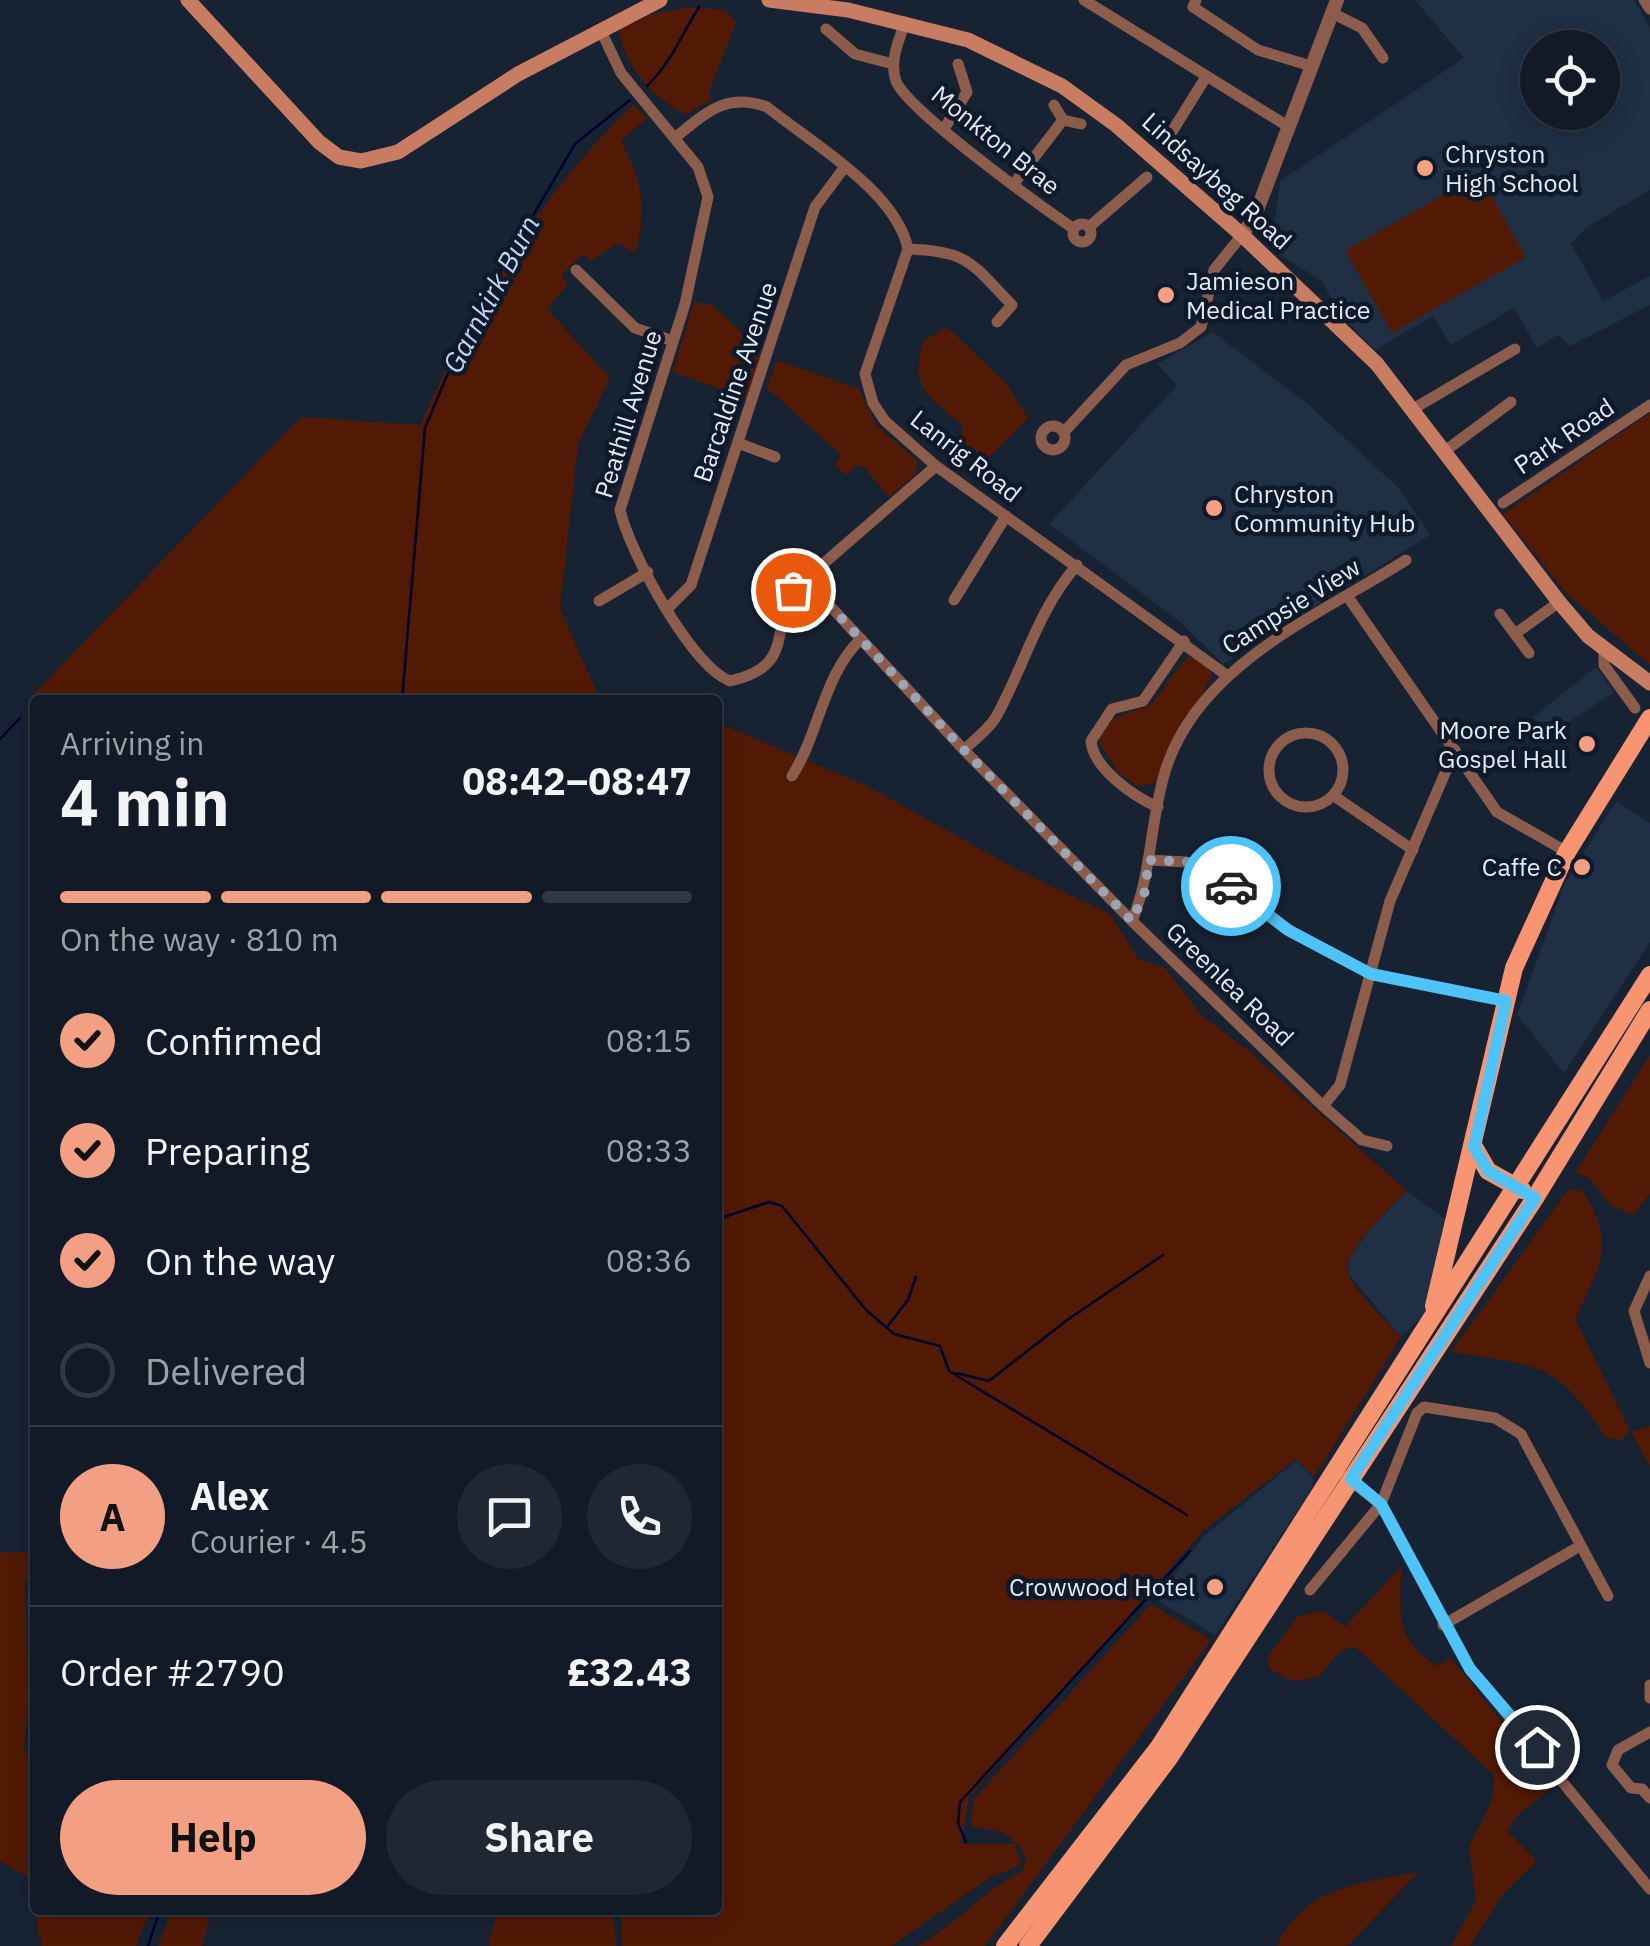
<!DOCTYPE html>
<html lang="en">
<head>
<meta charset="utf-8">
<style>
	body { margin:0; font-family:"IBM Plex Sans",sans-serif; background:#1e2732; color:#f1f3f6; height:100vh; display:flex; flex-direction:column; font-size:38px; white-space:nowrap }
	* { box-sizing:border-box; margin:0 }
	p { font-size:32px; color:#9ca1a7 }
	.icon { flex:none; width:55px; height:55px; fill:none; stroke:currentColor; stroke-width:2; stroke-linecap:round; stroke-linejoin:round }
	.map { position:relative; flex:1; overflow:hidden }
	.details { position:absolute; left:30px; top:695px; width:692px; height:1220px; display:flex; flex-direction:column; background:#111a26; border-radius:10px; box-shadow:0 5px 25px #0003,0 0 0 2px #303843 }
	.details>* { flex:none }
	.controls { position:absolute; left:1520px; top:30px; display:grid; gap:20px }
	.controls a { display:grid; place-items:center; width:100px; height:100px; border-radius:50%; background:#111a26; box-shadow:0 5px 25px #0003,0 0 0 2px #303843; font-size:50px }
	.pin { position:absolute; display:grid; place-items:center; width:85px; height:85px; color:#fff; margin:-42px; border:5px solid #fff; border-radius:50%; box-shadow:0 2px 10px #0007 }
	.courier { position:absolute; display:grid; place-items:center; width:100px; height:100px; margin:-50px; border:8px solid #4fc3f7; border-radius:50%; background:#fff; color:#222; box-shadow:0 2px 12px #0007 }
	.summary em { font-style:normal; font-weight:800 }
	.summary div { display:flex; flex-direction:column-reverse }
	.summary { display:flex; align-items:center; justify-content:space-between; height:170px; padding:0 30px }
	h1 { font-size:65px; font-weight:800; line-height:75px }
	.bar { display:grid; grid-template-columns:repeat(4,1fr); gap:15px 10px; align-content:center; height:120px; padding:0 30px }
	.bar i { height:12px; border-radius:8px; background:#303843 }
	.bar .selected { background:#f39f83 }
	.bar p { grid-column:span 4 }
	.line { display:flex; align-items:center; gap:25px; padding:0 30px; border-top:2px solid #303843 }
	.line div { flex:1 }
	.round { display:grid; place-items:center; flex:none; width:105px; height:105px; border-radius:52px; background:#1e2732 }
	ol { padding:0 30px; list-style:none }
	li { display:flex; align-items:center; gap:30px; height:110px }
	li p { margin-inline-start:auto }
	li .icon { padding:10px; border-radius:50%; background:#f39f83; color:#111; stroke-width:4 }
	li:last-child { color:#9ca1a7 }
	li i { width:55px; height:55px; border:5px solid #303843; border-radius:50% }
	.primary-button { display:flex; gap:20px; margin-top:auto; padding:20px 30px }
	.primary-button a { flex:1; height:115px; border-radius:60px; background:#f39f83; color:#111; font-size:40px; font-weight:800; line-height:115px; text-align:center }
	.primary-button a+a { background:#1e2732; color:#f1f3f6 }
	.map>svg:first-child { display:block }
</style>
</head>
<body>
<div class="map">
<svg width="1650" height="1946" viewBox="0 0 1650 1946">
	<rect width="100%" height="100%" fill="#172233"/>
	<g fill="#1f2f44" fill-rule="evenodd">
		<path d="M1415,0h219l16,28v162l-63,37 -16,16 32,58 47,-25v29l-80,41 -12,-11 -21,13 -23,-40 -63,37 -18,-29 -58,34 -37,-37 -15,-31 -52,-33 9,-68 184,-123zM1538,48h64v64h-64z"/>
		<path d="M1213,332l96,73 90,83 31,47 -207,129 -44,-43 -130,-97 128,-139 -20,-21z"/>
		<path d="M1596,667l18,25 -67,45 -14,-20z"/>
		<path d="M1616,801l34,22v119l-86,131 -47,-58 48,-132z"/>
		<path d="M1407,1191l39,29 -20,93 -25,24 -52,-63v-14l19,-29z"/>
		<path d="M1297,1460l17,20 -6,15 -93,140 -60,-36 49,-63z"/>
	</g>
	<g fill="#521a04">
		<path d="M692,7l33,3 11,12 -27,69 2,8 -25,16c-33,-18 -61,-46 -67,-85l34,-16z"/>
		<path d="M633,105l14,13 -26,23c21,40 27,67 14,112l-16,-10 -28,18 -9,-7 -21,22 7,8 -21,25 63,69 -32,66 -18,165 37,84 54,3 6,4 -622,2 -4,-5 270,-280 119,8c52,-116 120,-232 213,-320z"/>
		<path d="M1479,174l47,83 -134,76 -47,-82z"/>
		<path d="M694,302l17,2 50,47 -14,48 -74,-27z"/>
		<path d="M947,327l59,56 22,35 -47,48 -27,-10 9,-30c-32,-29 -56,-38 -39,-85z"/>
		<path d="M777,360l82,29 17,36 42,37 -3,13 -26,22 -25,-30 -9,-1 -9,9 -11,-10 6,-10 -74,-67z"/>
		<path d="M1650,413v252l-84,-72 -63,-79z"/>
		<path d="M1188,656l17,8 7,11 -55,107 -19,5 -21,-16 -19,-32 16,-21 37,-13z"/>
		<path d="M718,723l149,63 149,83 94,45 28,45 27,9 37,48 47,35 158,140c-15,15 -67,61 -58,84 9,21 37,44 52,62l-87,140 -18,-18 -92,71 -235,267 -8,47h54l6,21 -30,12 -100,69h-269l-1,-36h97z"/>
		<path d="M1650,1055v138l-16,22 -23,-9 -22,-28 -14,-5z"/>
		<path d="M1568,1190l15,1c33,53 17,75 -8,128l55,112 -10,10 -15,-4c-47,-76 -71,-72 -154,-85z"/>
		<path d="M1650,1426v40l-19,-34z"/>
		<path d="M0,1552l35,1v25l-10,2 3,123 -4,48 11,10v149h115l-14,36h-94l-15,-70 -27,-15z"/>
		<path d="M1401,1567c0,49 -9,67 35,99l15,-8 102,129 -35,28 -11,16 30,30 -34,33 -33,52h-19l25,-45 -7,-54 23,-47 2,-25 -140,-129 -16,7 -18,23 -26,6 -24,-13 -3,-11 31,-42 26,-5 21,16z"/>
		<path d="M1151,1604l60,36 -226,306h-68c40,-21 64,-54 106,-75l3,-14c-15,-25 -27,-27 -55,-30l2,-27z"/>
		<path d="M1419,1872l-72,74h-70c24,-58 86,-64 142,-74z"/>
		<path d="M172,1910h40l-10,36h-44z"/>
		<path d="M497,1910h116l3,36h-127z"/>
	</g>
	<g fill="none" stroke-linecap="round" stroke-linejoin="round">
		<g stroke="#00032e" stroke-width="2.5">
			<path d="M647,86c24,-23 35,-52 52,-79"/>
			<path d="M402,700l23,-272 42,-100 108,-184 55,-44"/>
			<path d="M0,739l20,-21"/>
			<path d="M718,1219l51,-17 13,4 84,104 28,24 46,12 9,25 238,144"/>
			<path d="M887,1327l21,-27 8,-23"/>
			<path d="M956,1373l33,8 78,-61 96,-65"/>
			<path d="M966,1842l-8,-19 2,-21 230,-251"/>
			<path d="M148,1946l12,-36"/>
		</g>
		<g stroke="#8c5c4c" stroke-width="11">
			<path d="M1084,0l205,127"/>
			<path d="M1196,0l-3,7 65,43 53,16"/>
			<path d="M1644,0l6,9"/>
			<path d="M1332,13l30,15 21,30"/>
			<path d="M905,22c-6,19 -16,39 -9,59 11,29 146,126 178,148"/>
			<path d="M600,29l21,44 77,94 10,30 -23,107 -65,206c9,41 71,156 110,171 63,-14 41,-47 63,-91l143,-124"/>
			<path d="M826,29l29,25 38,10"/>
			<path d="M1063,120l18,4"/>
			<path d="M944,129l23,-37 -9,-28"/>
			<path d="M677,136c30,-24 50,-44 90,-29 46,37 129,84 141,142l-43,125 8,29 12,18 51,45 289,208"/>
			<path d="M1168,138l38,-61"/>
			<path d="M1013,185l50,-65 -9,-15"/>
			<circle cx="1082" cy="233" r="9"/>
			<path d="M1089,227l58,-50"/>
			<path d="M908,249c61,2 63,14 104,56l-15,17"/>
			<path d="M576,270l59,58 38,13"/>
			<path d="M1413,409l102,-60"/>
			<circle cx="1053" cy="438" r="12"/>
			<path d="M1064,432l62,-67 54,-22 21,-16 13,-57 28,-35"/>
			<path d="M738,443l37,14"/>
			<path d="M1445,451l66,-49"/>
			<path d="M1503,503l147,-98"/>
			<path d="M804,578l160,172 168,171 191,185 39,34 25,6"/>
			<path d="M1348,597l149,215 70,40"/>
			<path d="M954,600l52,-84"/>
			<path d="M599,601l49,-29"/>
			<path d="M669,607l22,-22 124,-378 29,-39"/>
			<path d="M1500,614l29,39"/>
			<path d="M1515,634l44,-32"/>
			<path d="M1604,649v16l31,43"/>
			<circle cx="1306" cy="770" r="37"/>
			<path d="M964,750c10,-10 25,-21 32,-33 29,-52 41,-106 81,-152"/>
			<path d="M792,776c27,-42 32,-103 69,-137"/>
			<path d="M1334,796l79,54"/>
			<path d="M1158,807c-24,-10 -65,-39 -67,-66l21,-32 31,-8 41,-60"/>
			<path d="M1148,860l39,2 36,18 65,50 83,44 135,27"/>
			<path d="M1132,921c20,-48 18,-100 33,-149 32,-107 153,-156 241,-212"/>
			<path d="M1323,1106l17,-21 50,-184 65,-151"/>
			<path d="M1650,1276l-16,35 16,52"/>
			<path d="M1336,1470l45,34 89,165 180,220"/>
			<path d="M1310,1590l71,-86 36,-91 7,-6 71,11 26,16 87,162"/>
			<path d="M1443,1625l137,-79"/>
			<path d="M1650,1685v13"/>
			<path d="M1650,1732l-32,18 -6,15 19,23 11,1 8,9"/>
		</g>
		<path stroke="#8c5c4c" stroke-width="14" d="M1242,235l12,-17 83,-218"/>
		<g stroke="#c87c62" stroke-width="15">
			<path d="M188,0l131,142 20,15 22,4 37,-9 120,-78 142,-74"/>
			<path d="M769,0l79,10 120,30 94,46 54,39 126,110 135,129 182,238 29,34 62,47"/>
		</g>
		<g stroke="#f79472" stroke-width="18">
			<path d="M1474,1147l14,24 34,19"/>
			<path d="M1434,1306l80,-338 53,-116 83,-134"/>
			<path d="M1005,1946l154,-199 491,-772"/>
			<path d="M1028,1946l141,-188 366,-560 115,-188"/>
		</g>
	</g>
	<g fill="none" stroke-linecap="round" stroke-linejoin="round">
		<path stroke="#9ba4b1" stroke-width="10" stroke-dasharray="0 18" d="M793,590l11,-12 160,172 168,171 14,-32 2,-29 40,2 43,24"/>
		<path stroke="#4fc3f7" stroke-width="12" d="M1231,886l57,44 83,44 135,27 -32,146 14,24 47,27 -184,281 30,25 89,165 67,78"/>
	</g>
	<g fill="#f39f83" stroke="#0e1929" stroke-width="4">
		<circle cx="1425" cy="168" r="10"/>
		<circle cx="1166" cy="295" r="10"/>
		<circle cx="1214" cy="508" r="10"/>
		<circle cx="1587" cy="744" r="10"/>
		<circle cx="1582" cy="867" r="10"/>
		<circle cx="1215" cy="1587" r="10"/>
	</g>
	<g text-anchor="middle" stroke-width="9" stroke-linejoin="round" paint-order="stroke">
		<g font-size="25" fill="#e2eaf5" stroke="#0e1929">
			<text transform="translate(996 140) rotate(39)" y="9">Monkton Brae</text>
			<text transform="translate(1217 181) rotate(42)" y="9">Lindsaybeg Road</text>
			<text transform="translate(735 382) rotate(-71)" y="9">Barcaldine Avenue</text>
			<text transform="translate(628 414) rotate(-73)" y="9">Peathill Avenue</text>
			<text transform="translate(1564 436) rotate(-34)" y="9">Park Road</text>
			<text transform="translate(966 456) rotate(38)" y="9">Lanrig Road</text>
			<text transform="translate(1291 606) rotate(-32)" y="9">Campsie View</text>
			<text transform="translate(1230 984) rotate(44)" y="9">Greenlea Road</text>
		</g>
		<g font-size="25" fill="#e2eaf5" stroke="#0e1929" text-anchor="start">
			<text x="1445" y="163">Chryston<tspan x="1445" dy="29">High School</tspan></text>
			<text x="1186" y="290">Jamieson<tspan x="1186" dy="29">Medical Practice</tspan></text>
			<text x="1234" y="503">Chryston<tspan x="1234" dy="29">Community Hub</tspan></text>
			<text x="1567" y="739" text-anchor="end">Moore Park<tspan x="1567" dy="29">Gospel Hall</tspan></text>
			<text x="1562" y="876" text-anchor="end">Caffe C</text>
			<text x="1195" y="1596" text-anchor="end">Crowwood Hotel</text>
		</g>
		<g font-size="28" font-style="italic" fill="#bfd4f3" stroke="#0e1929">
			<text transform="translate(491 294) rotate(-62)" y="10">Garnkirk Burn</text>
		</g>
	</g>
</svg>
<div class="controls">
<a><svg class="icon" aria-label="locate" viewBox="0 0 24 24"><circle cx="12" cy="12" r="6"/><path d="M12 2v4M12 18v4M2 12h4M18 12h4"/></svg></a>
</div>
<div class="pin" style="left:793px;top:590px;background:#ea580c"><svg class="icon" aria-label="bag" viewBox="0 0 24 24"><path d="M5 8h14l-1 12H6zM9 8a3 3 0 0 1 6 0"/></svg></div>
<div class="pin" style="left:1537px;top:1747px;background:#1f2937"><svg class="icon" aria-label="home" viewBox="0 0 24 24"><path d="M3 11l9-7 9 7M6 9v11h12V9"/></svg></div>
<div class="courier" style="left:1231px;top:886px"><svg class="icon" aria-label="car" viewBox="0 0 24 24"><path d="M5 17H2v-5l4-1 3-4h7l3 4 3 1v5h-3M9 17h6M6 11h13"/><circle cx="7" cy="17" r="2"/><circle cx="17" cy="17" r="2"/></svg></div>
<section class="details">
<div class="summary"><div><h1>4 min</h1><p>Arriving in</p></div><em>08:42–08:47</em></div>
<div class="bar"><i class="selected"></i><i class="selected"></i><i class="selected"></i><i></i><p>On the way · 810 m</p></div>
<ol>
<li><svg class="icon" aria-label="check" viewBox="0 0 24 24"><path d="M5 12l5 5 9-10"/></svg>Confirmed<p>08:15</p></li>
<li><svg class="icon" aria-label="check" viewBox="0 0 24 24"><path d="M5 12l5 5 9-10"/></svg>Preparing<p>08:33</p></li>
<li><svg class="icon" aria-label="check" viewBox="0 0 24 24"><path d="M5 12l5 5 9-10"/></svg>On the way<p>08:36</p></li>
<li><i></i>Delivered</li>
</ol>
<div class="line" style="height:180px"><b class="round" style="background:#f39f83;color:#111">A</b><div><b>Alex</b><p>Courier · 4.5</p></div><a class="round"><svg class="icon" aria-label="chat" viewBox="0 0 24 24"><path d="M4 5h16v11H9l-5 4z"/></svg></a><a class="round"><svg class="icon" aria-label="phone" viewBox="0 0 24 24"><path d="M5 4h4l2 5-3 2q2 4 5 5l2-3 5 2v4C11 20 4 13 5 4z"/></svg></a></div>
<div class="line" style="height:130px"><div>Order #2790</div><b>£32.43</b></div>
<div class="primary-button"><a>Help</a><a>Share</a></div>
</section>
</div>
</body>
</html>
